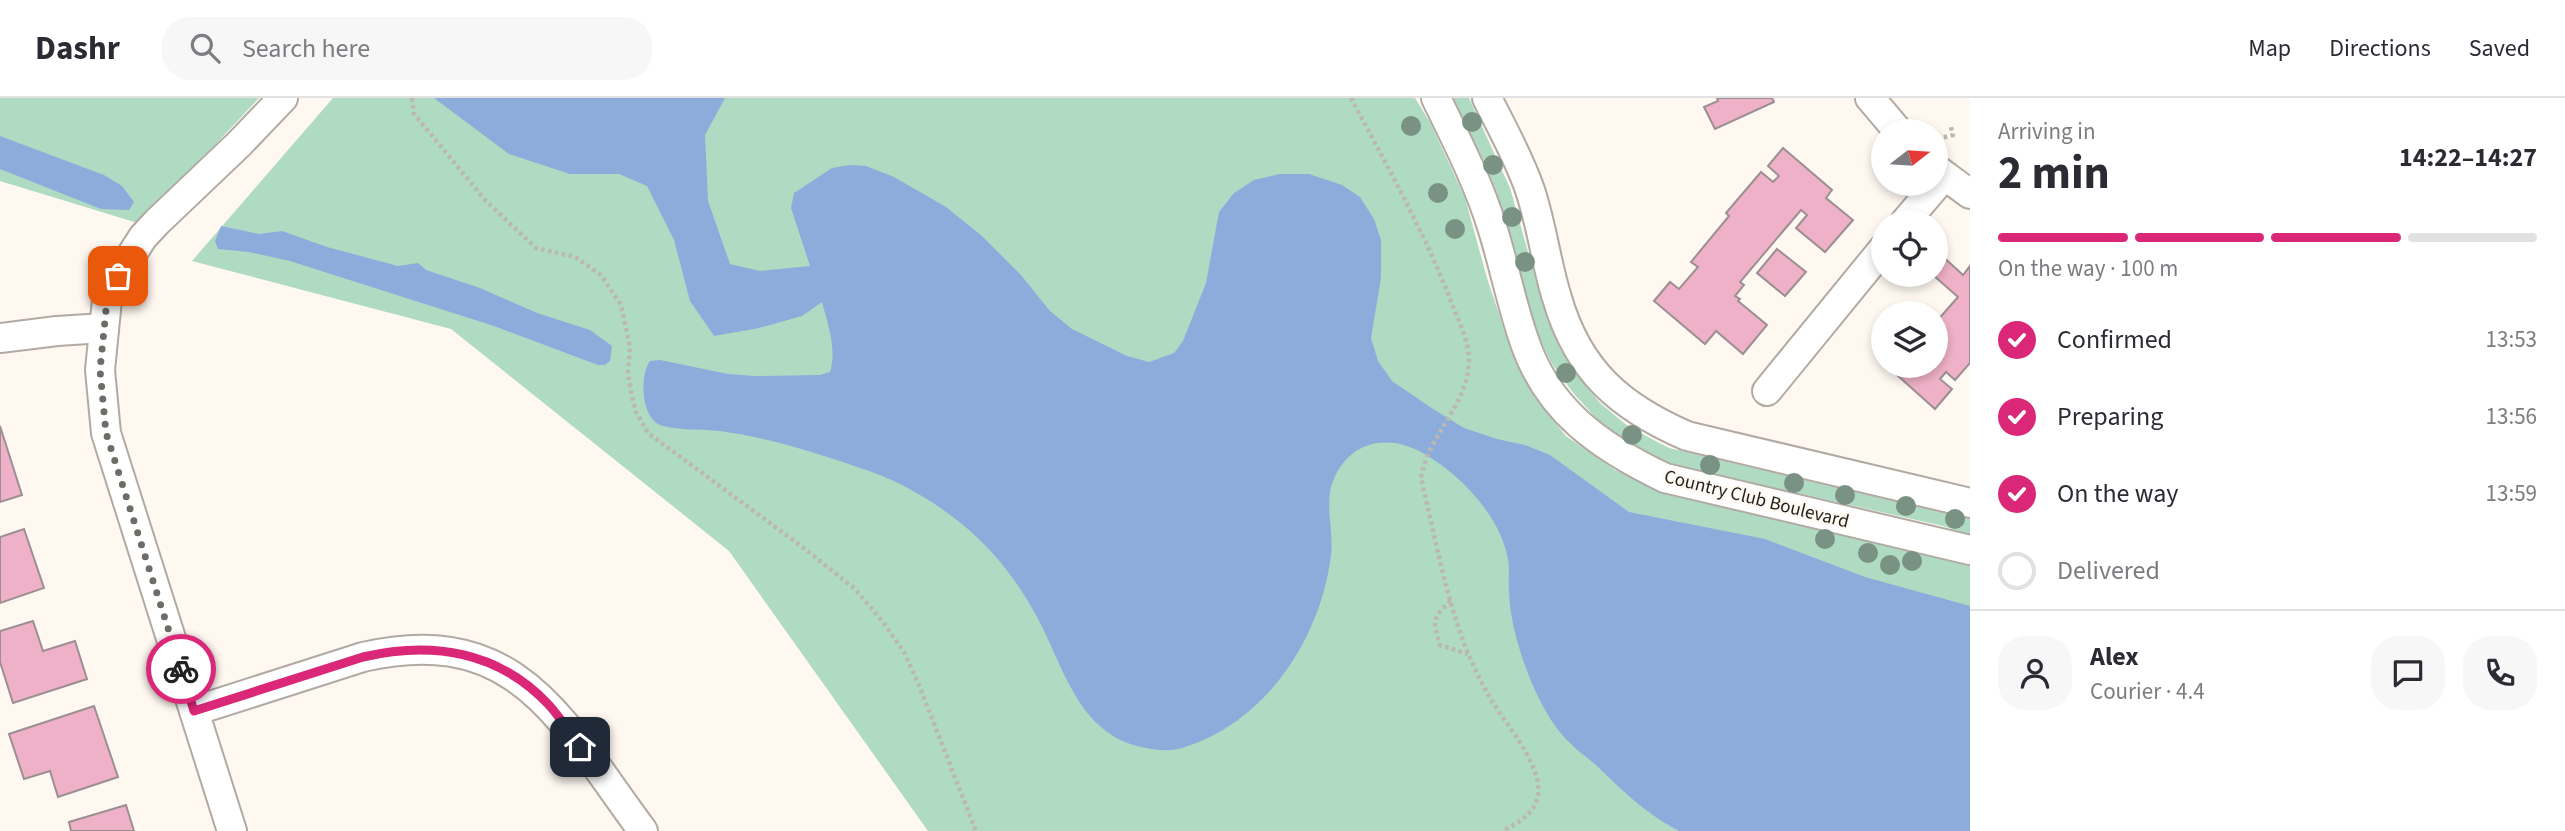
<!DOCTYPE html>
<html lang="en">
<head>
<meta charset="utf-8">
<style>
	body { margin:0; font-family:"Source Sans 3",sans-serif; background:#f7f7f7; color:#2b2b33; height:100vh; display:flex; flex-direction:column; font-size:26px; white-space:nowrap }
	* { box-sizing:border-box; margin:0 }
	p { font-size:23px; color:#7c7c81 }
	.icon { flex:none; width:38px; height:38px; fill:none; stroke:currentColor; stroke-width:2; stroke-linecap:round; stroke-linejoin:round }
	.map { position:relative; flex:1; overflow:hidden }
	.sheet { display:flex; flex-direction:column; background:#fff; width:595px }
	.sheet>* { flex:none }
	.needle { width:46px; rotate:73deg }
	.buttons { position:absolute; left:1871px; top:21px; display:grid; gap:14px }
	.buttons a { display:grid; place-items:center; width:77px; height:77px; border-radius:50%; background:#fff; box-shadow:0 4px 10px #0003; font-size:35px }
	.pin { position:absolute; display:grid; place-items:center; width:60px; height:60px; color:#fff; margin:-30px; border-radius:14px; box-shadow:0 4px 10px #0006 }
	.courier { position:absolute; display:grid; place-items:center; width:70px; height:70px; margin:-35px; border:5px solid #db2777; border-radius:50%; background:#fff; color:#222; box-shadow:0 2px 9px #0007 }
	.head em { font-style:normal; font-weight:700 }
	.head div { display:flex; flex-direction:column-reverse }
	.head { display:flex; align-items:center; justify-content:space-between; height:119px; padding:0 28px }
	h1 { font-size:46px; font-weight:700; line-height:52px }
	.bar { display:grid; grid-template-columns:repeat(4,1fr); gap:10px 7px; align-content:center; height:84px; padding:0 28px }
	.bar i { height:9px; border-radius:5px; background:#e1e1e2 }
	.bar .active { background:#db2777 }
	.bar p { grid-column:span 4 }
	.line { display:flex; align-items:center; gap:18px; padding:0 28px; border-top:2px solid #e1e1e2 }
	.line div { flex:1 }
	.round { display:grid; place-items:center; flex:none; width:74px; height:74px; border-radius:28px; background:#f7f7f7 }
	ol { padding:0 28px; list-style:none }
	li { display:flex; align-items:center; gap:21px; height:77px }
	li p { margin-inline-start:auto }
	li .icon { padding:7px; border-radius:50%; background:#db2777; color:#fff; stroke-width:4 }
	li:last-child { color:#7c7c81 }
	li i { width:38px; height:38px; border:4px solid #e1e1e2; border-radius:50% }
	header { display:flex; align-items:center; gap:42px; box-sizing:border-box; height:98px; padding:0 35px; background:#fff; border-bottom:2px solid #e1e1e2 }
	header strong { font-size:33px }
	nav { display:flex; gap:38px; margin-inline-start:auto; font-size:24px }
	.search { width:490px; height:63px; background:#f7f7f7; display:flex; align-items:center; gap:18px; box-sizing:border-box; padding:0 24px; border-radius:28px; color:#7c7c81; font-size:26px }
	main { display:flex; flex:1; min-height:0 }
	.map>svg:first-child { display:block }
</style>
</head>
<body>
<header>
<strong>Dashr</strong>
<div class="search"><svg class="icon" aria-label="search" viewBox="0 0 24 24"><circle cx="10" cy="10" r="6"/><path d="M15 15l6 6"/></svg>Search here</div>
<nav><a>Map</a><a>Directions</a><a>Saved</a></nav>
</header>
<main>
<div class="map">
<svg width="1970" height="733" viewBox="0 0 1970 733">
	<rect width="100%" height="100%" fill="#fff8f1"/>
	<g fill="#aedbc2">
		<path d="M0,0h259l-118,126 -141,-43z"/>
		<path d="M333,0h1082l16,26 34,74 22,80 23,69 25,51 31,38 49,34 43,19 50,15 138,28 124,32v267h-1042l-199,-280 -278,-222 -259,-68z"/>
		<path d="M1453,0h16l41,90 37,131 12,28 18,28 23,28 29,24 40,21 301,71v16l-27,-9 -270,-61 -49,-26 -26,-19 -24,-26 -22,-30 -17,-34 -37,-134 -13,-33z"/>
	</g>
	<g fill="#8caddc">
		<path d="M434,0h291l-20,37 3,66 22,63 30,7 50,-5 -19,-58 3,-15 38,-25 18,-3 16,1 28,11 52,30 36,29 39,39 29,36 22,18 55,27 22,6 25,-9 9,-12 23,-58 13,-71 15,-19 20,-13 26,-6h29l33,11 18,12 14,22 7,21v38l-10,60 7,23 14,20 38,26 34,21 33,11 28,6 25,10 79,57 136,27 100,38 105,29v225h-291c-32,-17 -52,-36 -78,-61 -9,-10 -22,-17 -31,-27 -23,-22 -38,-57 -48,-86 -7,-22 -12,-42 -13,-65 -1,-11 1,-23 -1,-33 -8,-44 -49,-86 -87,-107 -35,-19 -73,-10 -88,29 -9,23 1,50 -2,74 -10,83 -65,168 -149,193 -13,4 -28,2 -41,-1 -63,-14 -77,-80 -104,-130 -12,-22 -26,-43 -42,-61 -31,-36 -79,-68 -123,-84 -49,-17 -100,-34 -152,-41 -14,-2 -55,0 -65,-9 -14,-13 -15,-47 -5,-61l10,-1 68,14 26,2 66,-1 10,-3c7,-23 -2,-47 -8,-70l-20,14 -43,12 -45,8 -24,-35 -16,-61 -27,-54 -28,-12h-49l-61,-20z"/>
		<path d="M0,38l104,39 18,11 12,16 -5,8 -28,-1 -101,-40z"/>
		<path d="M221,128l38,8 23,-3 45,16 71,19 20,-3 8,7 54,18 57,25 53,17 22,16 -2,15 -5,4h-7l-104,-39 -204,-65 -41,-9 -31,-3 -3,-8z"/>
	</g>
	<g fill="#efb1c7" stroke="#9b8f93" stroke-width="2">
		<path d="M1717,0h55l2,4 -59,27 -11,-22 14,-6z"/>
		<path d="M1783,50l49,42 -6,8 27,22 -28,32 -29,-24 11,-13 -6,-5 -61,72 4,3 -9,11 5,3 -2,2 29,24 -24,29 -27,-23 -11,13 -51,-43 16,-19 9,7 19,-22 -7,-5 38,-46 -3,-3 35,-41 12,10 6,-6 -11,-10z"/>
		<path d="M1777,151l29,23 -21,24 -28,-23z"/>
		<path d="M1939,155l24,22 7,-9v97l-15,17 -9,-8 -6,7 12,10 -17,20 -48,-43h49v-44l22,-25 -25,-22h3v-18z"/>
		<path d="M0,328l22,69 -22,7z"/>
		<path d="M24,431l20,59 -44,15v-66z"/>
		<path d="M33,523l10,30 32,-10 12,38 -74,24 -13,-41v-31z"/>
		<path d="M94,608l24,71 -60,20 -8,-26 -26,8 -15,-45z"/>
		<path d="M126,707l8,26h-63l-2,-9z"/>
	</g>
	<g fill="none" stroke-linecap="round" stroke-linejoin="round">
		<defs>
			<g id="street">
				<path d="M1436,0c21,43 43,86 57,132 11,35 18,72 30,107 23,73 77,110 142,141l305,72"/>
				<path d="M1487,0c15,30 32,60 43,92 12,36 16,73 27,108 21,73 63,109 130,138l283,67"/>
				<path d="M1870,0l28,33"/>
				<path d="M1936,71l34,25"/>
				<path d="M1905,124l39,-46"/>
				<path d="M0,240l57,-7 47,-3"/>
				<path d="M1767,293l116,-142"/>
				<path d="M194,613l169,-54c156,-36 200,67 280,174"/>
				<path d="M232,733l-126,-398 -6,-63 7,-70 11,-24 25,-39 14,-15 82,-78 44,-46"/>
			</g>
		</defs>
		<use href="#street" stroke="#b2aaa2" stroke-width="32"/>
		<g stroke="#bcb7b1" stroke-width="4.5" stroke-dasharray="3.5 3.5" stroke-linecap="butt">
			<path d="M412,0l2,16 72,87 50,47 39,9 26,18 20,30 9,42 -2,26 4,24 4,15 12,21 157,116 50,40 28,33 21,30 15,33 57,146"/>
			<path d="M1351,0c36,68 74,135 101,206 7,17 17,38 17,57 -1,45 -42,75 -48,117 18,75 30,156 71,223 14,23 51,66 46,94 -4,21 -19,26 -35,36"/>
			<path d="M1937,41l16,-4 -3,-11"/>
			<path d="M1451,503c-20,17 -18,20 -11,44l28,9"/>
		</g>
		<use href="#street" stroke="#fff" stroke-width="28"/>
	</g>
	<g fill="#7a9283">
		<circle cx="1472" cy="24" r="10"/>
		<circle cx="1411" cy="28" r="10"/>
		<circle cx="1493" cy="67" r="10"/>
		<circle cx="1438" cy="95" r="10"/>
		<circle cx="1512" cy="119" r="10"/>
		<circle cx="1455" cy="131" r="10"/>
		<circle cx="1525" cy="164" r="10"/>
		<circle cx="1566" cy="275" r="10"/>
		<circle cx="1632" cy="337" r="10"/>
		<circle cx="1710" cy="367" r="10"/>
		<circle cx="1794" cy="385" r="10"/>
		<circle cx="1845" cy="397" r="10"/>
		<circle cx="1906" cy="408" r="10"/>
		<circle cx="1955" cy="421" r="10"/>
		<circle cx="1825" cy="441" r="10"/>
		<circle cx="1868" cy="455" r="10"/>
		<circle cx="1912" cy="463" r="10"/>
		<circle cx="1890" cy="467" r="10"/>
	</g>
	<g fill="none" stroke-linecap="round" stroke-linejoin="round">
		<path stroke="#6f6b67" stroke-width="7" stroke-dasharray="0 12.6" d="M118,178l-11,24 -7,70 6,63 75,236"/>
		<path stroke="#db2777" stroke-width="9" d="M181,571l13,42 169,-54c69,-16 135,-6 185,47 12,13 22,29 32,43"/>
	</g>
	<g text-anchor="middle" stroke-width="5" stroke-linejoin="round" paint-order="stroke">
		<g font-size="19" fill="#221f1c" stroke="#fff8f1">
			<text transform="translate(1757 400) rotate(14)" y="7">Country Club Boulevard</text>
		</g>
	</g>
</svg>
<div class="buttons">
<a><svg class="needle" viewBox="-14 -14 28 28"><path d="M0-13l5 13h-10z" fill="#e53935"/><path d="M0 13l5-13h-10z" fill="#7c7c81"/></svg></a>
<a><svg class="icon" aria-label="locate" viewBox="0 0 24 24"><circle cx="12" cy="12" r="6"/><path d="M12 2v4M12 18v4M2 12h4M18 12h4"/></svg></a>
<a><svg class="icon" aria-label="layers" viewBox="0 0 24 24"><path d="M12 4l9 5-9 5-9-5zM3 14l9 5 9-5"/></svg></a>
</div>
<div class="pin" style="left:118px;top:178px;background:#ea580c"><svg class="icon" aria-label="bag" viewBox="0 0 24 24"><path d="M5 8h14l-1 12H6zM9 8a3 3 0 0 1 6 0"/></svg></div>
<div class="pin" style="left:580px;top:649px;background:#1f2937"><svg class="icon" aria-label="home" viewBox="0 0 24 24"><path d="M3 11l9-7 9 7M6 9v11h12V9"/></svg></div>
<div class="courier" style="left:181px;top:571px"><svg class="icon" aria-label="bike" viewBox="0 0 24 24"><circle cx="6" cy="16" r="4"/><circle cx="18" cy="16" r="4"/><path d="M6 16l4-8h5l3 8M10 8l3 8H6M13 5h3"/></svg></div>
</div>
<section class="sheet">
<div class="head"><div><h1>2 min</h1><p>Arriving in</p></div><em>14:22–14:27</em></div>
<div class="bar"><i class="active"></i><i class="active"></i><i class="active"></i><i></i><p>On the way · 100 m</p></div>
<ol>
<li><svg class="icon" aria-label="check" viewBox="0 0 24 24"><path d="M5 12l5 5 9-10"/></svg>Confirmed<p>13:53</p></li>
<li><svg class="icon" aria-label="check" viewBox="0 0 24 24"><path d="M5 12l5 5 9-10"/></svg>Preparing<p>13:56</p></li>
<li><svg class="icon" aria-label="check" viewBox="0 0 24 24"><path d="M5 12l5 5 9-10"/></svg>On the way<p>13:59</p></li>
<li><i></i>Delivered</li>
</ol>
<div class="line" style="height:126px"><a class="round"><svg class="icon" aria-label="person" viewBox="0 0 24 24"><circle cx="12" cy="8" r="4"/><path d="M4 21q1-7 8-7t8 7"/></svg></a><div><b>Alex</b><p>Courier · 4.4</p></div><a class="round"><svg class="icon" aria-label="chat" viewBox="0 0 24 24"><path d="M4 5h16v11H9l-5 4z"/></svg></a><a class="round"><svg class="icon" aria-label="phone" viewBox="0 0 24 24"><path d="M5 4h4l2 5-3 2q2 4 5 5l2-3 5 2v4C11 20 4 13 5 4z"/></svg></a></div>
</section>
</main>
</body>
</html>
